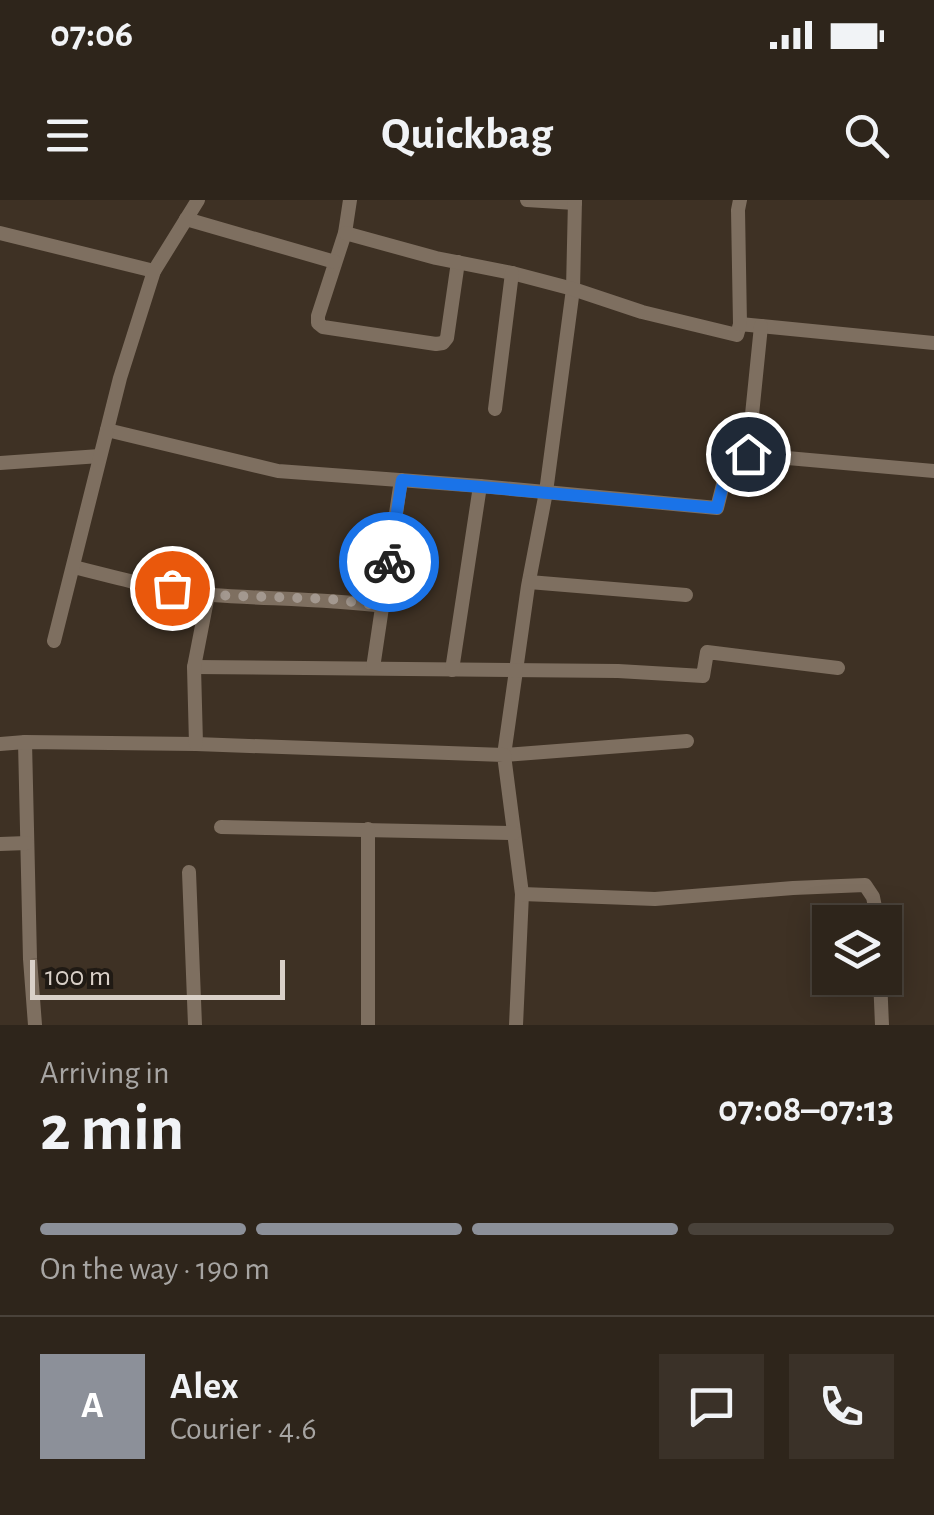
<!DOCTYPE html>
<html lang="en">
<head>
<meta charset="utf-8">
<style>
	body { margin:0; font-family:"Alegreya Sans",sans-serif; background:#3a3128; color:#f1f3f6; height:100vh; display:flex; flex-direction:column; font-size:38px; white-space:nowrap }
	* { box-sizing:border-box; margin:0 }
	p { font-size:32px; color:#a7a5a3 }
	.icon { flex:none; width:55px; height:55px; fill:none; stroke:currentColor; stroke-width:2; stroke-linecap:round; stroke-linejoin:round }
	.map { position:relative; height:825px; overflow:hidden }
	.details { display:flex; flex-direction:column; background:#2e251b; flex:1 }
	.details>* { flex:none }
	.controls { position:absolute; left:812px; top:705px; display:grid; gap:20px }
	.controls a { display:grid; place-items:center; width:90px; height:90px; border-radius:0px; background:#2e251b; box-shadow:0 5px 25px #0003,0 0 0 2px #49423a; font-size:50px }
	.scale { position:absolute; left:30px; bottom:25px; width:255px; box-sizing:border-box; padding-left:10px; border:5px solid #d9d0c8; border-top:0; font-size:28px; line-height:35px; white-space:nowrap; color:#d9d0c8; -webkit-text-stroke:8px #201a14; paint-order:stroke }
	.pin { position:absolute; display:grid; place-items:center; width:85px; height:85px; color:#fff; margin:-42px; border:5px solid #fff; border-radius:50%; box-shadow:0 2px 10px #0007 }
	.courier { position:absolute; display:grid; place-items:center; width:100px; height:100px; margin:-50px; border:8px solid #1a73e8; border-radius:50%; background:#fff; color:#222; box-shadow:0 2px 12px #0007 }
	.head em { font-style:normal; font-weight:600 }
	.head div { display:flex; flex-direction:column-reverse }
	.head { display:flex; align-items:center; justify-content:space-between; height:170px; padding:0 40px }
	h1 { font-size:65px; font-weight:600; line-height:75px }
	.bar { display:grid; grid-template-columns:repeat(4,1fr); gap:15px 10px; align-content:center; height:120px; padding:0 40px }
	.bar i { height:12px; border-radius:8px; background:#49423a }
	.bar .active { background:#8c9099 }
	.bar p { grid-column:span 4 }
	.line { display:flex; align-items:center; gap:25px; padding:0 40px; border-top:2px solid #49423a }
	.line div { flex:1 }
	.round { display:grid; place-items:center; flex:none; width:105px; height:105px; border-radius:0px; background:#3a3128 }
	.status { display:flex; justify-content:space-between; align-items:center; height:70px; padding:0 50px; background:#2e251b; direction:ltr }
	.status svg { height:28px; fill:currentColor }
	header { display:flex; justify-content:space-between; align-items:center; height:130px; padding:0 40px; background:#2e251b; font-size:45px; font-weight:600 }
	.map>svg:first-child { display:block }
</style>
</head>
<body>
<div class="status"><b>07:06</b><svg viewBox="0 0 49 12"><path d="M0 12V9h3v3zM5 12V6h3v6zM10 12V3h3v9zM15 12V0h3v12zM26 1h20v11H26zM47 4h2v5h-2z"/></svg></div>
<header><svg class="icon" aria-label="menu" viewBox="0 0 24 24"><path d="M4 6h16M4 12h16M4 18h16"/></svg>Quickbag<svg class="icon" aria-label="search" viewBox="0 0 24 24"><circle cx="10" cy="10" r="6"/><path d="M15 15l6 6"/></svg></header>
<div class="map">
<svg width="934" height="825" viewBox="0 0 934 825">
	<rect width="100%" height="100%" fill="#3e3124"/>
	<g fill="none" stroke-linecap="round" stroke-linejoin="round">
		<g stroke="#7e6f60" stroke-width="14">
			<path d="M350,0l-5,33 -27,83v7l5,4 113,17 7,-1 4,-5 11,-76"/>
			<path d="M527,0l48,3"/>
			<path d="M575,0l-2,89 -27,203 -18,94 -24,169 183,-14"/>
			<path d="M186,19l149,43"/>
			<path d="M0,33l154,38"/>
			<path d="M345,33l91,25 76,15 61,16 69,23 95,23 3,-11 194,19"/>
			<path d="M740,124l-2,-114 2,-10"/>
			<path d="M495,209l17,-136"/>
			<path d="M107,230l171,41 202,15 237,22 14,-55 203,18"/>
			<path d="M748,254l13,-128"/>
			<path d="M0,263l100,-7"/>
			<path d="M74,367c45,11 92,25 138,28 57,4 114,4 171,11"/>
			<path d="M529,382l157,13"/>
			<path d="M54,441l66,-263 34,-107 44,-71"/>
			<path d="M194,467l424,4 85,5 4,-24 131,16"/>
			<path d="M373,468l28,-188"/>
			<path d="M452,470l28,-184"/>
			<path d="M25,542l5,217 5,66"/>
			<path d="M0,544l25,-2 171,2 308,11 18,139 -6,131"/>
			<path d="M196,544l-2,-77 14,-72"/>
			<path d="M221,627l293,6"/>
			<path d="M368,629v196"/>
			<path d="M0,644l27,-1"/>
			<path d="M189,672l6,153"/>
			<path d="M522,694l133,5 138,-11 72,-3 8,12 5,25"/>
			<path d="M880,778l2,47"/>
		</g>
	</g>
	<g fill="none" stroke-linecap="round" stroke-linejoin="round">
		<path stroke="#a3988f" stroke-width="10" stroke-dasharray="0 18" d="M172,388l36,7 122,4 53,7 6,-44"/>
		<path stroke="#1a73e8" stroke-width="12" d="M389,362l13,-82 315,28 14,-55 17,1"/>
	</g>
</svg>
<div class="controls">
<a><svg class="icon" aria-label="layers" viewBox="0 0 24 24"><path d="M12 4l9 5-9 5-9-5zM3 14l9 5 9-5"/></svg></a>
</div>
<div class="scale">100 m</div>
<div class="pin" style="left:172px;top:388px;background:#ea580c"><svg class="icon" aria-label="bag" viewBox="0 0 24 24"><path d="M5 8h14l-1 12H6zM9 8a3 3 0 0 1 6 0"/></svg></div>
<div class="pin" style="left:748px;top:254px;background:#1f2937"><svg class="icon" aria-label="home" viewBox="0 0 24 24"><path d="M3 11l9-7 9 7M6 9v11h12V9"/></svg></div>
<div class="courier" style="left:389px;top:362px"><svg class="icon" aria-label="bike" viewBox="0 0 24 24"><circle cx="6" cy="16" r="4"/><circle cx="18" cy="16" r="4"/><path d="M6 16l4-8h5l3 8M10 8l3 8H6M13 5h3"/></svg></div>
</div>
<section class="details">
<div class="head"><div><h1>2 min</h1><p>Arriving in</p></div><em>07:08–07:13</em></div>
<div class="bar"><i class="active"></i><i class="active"></i><i class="active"></i><i></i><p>On the way · 190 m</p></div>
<div class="line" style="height:180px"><b class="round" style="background:#8c9099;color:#fff">A</b><div><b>Alex</b><p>Courier · 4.6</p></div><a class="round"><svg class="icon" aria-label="chat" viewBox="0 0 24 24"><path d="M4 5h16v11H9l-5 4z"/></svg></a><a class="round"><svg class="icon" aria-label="phone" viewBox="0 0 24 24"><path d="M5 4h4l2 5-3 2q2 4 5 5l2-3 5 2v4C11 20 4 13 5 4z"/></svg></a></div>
</section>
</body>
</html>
